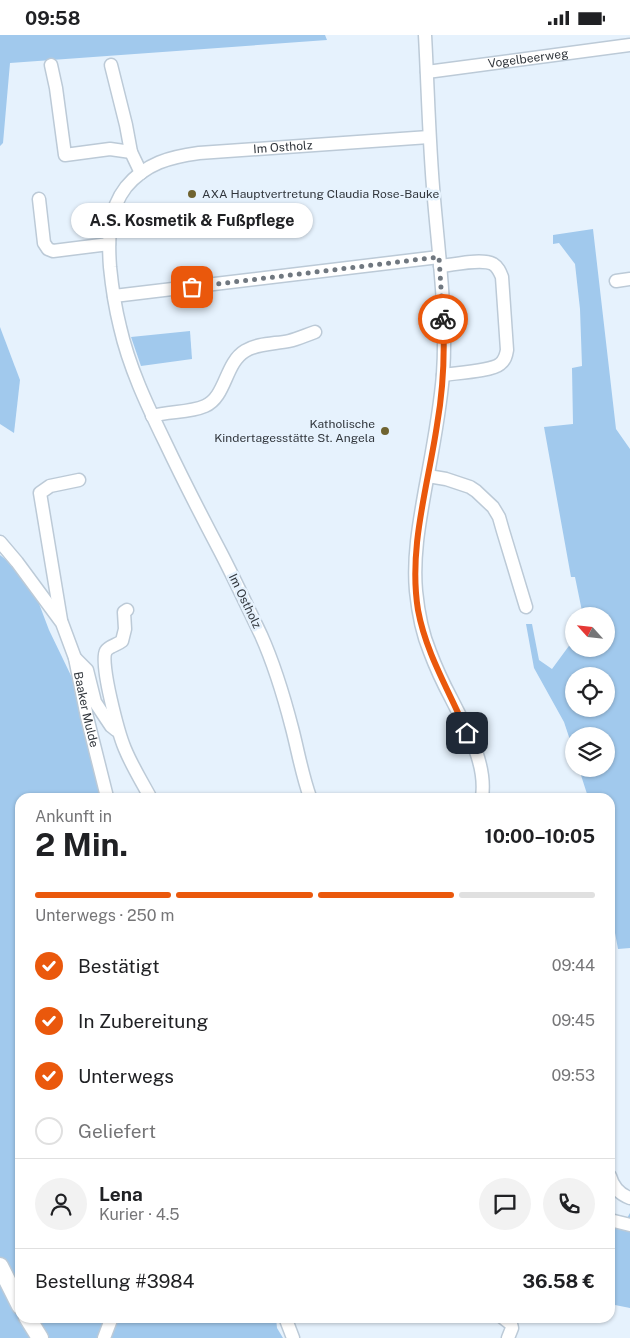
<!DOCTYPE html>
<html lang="de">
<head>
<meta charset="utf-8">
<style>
	body { margin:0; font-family:"Public Sans",sans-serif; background:#f2f2f2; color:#202124; height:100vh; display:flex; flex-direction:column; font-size:19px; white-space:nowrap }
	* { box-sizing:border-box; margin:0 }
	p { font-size:16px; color:#757577 }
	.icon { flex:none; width:28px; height:28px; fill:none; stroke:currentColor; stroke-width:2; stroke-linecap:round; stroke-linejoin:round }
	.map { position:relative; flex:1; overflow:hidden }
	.panel { position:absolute; left:15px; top:758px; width:600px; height:530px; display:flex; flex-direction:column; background:#fff; border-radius:15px; box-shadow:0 1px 4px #0004 }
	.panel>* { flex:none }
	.needle { width:32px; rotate:297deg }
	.fabs { position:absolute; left:565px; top:572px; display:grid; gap:10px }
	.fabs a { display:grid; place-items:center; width:50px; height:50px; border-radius:50%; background:#fff; box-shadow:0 1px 4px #0004; font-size:25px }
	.pin { position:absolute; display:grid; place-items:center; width:42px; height:42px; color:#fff; margin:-21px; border-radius:10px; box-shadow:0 2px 8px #0006 }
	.courier { position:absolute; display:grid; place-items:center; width:50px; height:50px; margin:-25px; border:4px solid #ea580c; border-radius:50%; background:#fff; color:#222; box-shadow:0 1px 6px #0007 }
	.bubble { position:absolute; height:35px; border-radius:18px; background:#fff; box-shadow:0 1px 4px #0004; font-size:16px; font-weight:700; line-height:35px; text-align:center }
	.headline em { font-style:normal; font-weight:700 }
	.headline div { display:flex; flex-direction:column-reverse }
	.headline { display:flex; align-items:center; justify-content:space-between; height:85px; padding:0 20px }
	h1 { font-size:32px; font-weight:700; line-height:38px }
	.bar { display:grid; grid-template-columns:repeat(4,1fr); gap:8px 5px; align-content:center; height:60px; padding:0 20px }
	.bar i { height:6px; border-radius:4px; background:#e0e0e0 }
	.bar .selected { background:#ea580c }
	.bar p { grid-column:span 4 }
	.line { display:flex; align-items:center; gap:12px; padding:0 20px; border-top:1px solid #e0e0e0 }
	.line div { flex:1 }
	.round { display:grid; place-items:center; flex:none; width:52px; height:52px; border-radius:26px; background:#f2f2f2 }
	ol { padding:0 20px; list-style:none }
	li { display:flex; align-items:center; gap:15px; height:55px }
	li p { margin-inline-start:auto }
	li .icon { padding:5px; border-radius:50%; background:#ea580c; color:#fff; stroke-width:4 }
	li:last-child { color:#757577 }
	li i { width:28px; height:28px; border:2px solid #e0e0e0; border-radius:50% }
	.status { display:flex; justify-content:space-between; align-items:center; height:35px; padding:0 25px; background:#fff; direction:ltr }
	.status svg { height:14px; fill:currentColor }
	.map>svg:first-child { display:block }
</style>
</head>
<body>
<div class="status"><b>09:58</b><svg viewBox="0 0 49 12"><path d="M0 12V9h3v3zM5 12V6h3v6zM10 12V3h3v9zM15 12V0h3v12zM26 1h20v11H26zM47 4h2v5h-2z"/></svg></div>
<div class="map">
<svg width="630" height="1303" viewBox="0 0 630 1303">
	<rect width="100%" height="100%" fill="#e6f2fd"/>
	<g fill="#a1c9ed" fill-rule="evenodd">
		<path d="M0,0h325l2,5 -317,23 -7,80 -3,3z"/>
		<path d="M593,194l23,200 14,20v499l-12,1 -8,-43v-109h-22l-9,-28h27v-33h-32v16l-10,-30 -30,-54 -8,-44h6l7,36 13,9 22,-30v10h32v-33h-23l-8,-39h-4l-27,-150 29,-3 -1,-56 10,-2 -2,-57 -5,-45 -16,-21 -6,1v-9zM574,641h32v33h-32z"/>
		<path d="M0,292l20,53 -6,53 -14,-9z"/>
		<path d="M190,296l2,28 -51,7 -10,-29z"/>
		<path d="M0,520l5,4 30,34 14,37 27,56 28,111h-84v520l256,1 1,10 6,10h-283z"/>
		<path d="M630,1178v95l-20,-4v-80l11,5z"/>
	</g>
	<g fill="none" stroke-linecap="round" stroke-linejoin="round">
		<defs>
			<g id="minor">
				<path d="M425,0c3,55 4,109 9,164 5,58 13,117 9,175 -3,39 -11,78 -18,116 -6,34 -12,67 -9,101 2,20 6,42 14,61 6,16 13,31 21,46 15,30 36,65 31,99"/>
				<path d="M51,30l5,23 9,67 45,-6 21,3"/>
				<path d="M111,30l15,60 5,27 10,21"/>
				<path id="s1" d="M427,37l203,-27"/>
				<path d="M39,164l5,44 4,6 5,2 56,-7"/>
				<path d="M440,231c13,-1 41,-8 53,-2 5,3 7,8 9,13l5,73c-1,6 -2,10 -7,14 -8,7 -45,9 -57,11"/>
				<path d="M616,246l14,-2"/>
				<path d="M114,261l325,-39"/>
				<path d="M152,381c17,-5 37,-3 53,-10 21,-9 20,-43 40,-55 13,-8 30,-7 44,-10 9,-2 17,-6 26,-9"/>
				<path d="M428,441l18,3 24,8 6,4 17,16 6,10 4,14 23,76"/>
				<path id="s2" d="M0,507l17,20 45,61 13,35 12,59 20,80"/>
				<path d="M127,575l-3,2 1,17 -3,12c-5,4 -13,5 -16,10 -7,11 13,84 19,98 7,17 17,33 25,48"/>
				<path d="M61,585l-21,-127 10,-7 29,-6"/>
				<path d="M75,623l12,12 8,32 16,24 5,4"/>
				<path id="s3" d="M310,762c-8,-22 -12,-46 -18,-69 -8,-31 -18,-64 -31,-93 -13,-27 -26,-55 -40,-82 -19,-36 -38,-73 -56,-111 -18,-37 -36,-75 -45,-115 -5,-20 -8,-40 -10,-60 -2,-27 -2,-57 16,-80 20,-24 44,-30 73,-34l230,-16"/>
				<path d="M610,1141c3,11 9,18 20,22"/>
				<path d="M610,1185l20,5"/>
				<path d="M285,1282l8,21"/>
				<path d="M502,1282l9,7 1,4 -4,10"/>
				<path d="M104,1303l8,-21"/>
			</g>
			<g id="major">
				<path d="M0,1231l20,40"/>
				<path d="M27,1282l13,21"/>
			</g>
		</defs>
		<use href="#minor" stroke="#bccad7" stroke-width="15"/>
		<use href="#major" stroke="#bccad7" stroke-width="19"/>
		<use href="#minor" stroke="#fff" stroke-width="12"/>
		<use href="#major" stroke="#fff" stroke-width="16"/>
	</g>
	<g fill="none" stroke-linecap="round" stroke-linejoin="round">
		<path stroke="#707880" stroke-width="5" stroke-dasharray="0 9" d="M192,252l247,-30 4,62"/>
		<path stroke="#ea580c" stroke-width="6" d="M443,284c2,36 0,71 -6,106 -9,61 -29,123 -19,185 8,44 32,82 49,123"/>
	</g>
	<g fill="#6f6330" stroke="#e6f2fd" stroke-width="2">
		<circle cx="192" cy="159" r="5"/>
		<circle cx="385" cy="396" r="5"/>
	</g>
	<g text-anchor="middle" stroke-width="5" stroke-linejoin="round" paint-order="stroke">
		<g font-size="12" fill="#31363c" stroke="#e6f2fd">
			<text dy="4" stroke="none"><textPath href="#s1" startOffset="102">Vogelbeerweg</textPath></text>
			<text dy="4" stroke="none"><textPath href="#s3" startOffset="820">Im Ostholz</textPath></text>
			<text transform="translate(245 566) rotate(64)" y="4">Im Ostholz</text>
			<text dy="4" stroke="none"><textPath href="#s2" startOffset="192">Baaker Mulde</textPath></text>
		</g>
		<g font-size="12" fill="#31363c" stroke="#e6f2fd" text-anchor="start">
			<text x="202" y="163">AXA Hauptvertretung Claudia Rose-Bauke</text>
			<text x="375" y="393" text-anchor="end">Katholische<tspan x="375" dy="14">Kindertagesstätte St. Angela</tspan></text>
		</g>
	</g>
</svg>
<div class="fabs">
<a><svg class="needle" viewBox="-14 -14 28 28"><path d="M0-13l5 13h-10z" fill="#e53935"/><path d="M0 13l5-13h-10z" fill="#757577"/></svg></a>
<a><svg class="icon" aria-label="locate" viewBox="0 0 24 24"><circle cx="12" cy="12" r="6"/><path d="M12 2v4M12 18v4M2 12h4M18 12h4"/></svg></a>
<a><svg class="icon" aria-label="layers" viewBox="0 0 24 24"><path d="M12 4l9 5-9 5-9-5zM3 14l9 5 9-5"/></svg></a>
</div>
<div class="pin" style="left:192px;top:252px;background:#ea580c"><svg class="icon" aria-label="bag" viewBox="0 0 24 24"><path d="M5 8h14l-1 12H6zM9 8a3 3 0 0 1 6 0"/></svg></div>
<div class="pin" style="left:467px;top:698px;background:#1f2937"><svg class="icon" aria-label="home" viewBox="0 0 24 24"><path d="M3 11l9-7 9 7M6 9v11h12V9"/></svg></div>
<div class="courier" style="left:443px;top:284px"><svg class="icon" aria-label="bike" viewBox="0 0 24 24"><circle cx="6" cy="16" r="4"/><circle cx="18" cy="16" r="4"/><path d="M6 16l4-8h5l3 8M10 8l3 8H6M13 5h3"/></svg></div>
<div class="bubble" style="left:71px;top:168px;width:242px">A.S. Kosmetik &amp; Fußpflege</div>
<section class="panel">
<div class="headline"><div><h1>2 Min.</h1><p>Ankunft in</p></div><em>10:00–10:05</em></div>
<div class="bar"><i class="selected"></i><i class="selected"></i><i class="selected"></i><i></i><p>Unterwegs · 250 m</p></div>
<ol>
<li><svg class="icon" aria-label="check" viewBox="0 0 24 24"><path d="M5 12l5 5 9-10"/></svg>Bestätigt<p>09:44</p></li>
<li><svg class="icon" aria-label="check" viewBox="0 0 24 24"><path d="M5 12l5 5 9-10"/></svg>In Zubereitung<p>09:45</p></li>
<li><svg class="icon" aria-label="check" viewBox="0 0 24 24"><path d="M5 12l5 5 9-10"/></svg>Unterwegs<p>09:53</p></li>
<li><i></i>Geliefert</li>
</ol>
<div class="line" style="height:90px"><a class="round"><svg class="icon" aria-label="person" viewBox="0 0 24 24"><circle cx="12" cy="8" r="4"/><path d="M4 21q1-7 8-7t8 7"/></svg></a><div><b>Lena</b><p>Kurier · 4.5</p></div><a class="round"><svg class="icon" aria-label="chat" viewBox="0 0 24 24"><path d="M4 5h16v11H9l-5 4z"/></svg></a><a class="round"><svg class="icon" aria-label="phone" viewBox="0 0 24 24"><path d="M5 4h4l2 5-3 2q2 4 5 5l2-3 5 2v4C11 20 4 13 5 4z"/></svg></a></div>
<div class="line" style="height:65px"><div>Bestellung #3984</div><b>36.58 €</b></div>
</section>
</div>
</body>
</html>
